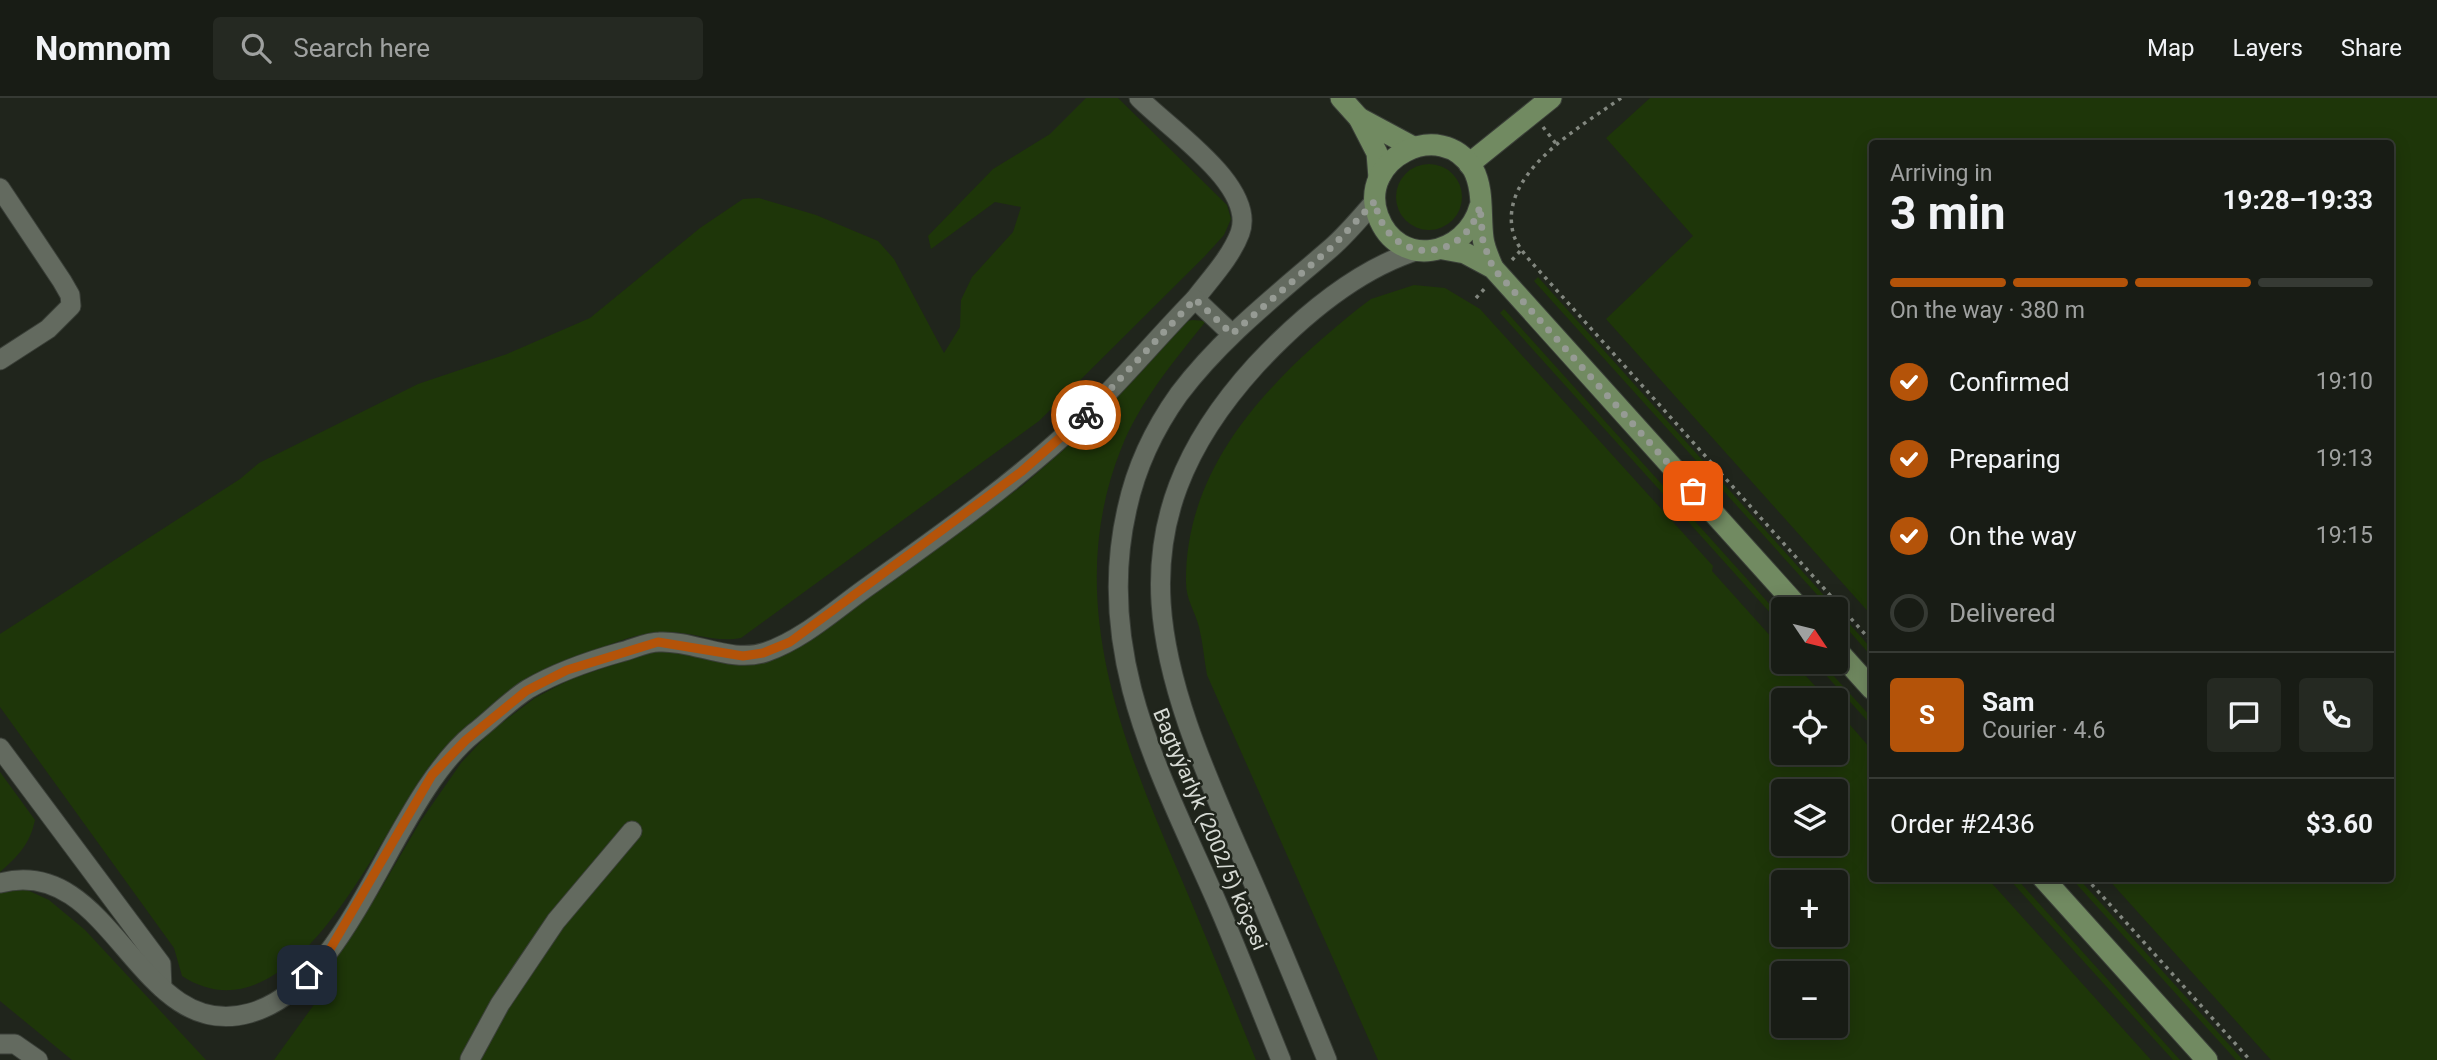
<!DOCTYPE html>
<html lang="en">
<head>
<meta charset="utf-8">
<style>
	body { margin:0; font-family:Roboto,sans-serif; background:#252922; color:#f1f3f6; height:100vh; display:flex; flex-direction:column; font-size:26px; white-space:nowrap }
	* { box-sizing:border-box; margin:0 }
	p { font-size:23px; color:#9fa1a0 }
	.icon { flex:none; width:38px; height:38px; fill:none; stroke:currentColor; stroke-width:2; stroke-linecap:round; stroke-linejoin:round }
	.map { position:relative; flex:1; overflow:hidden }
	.panel { position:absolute; left:1869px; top:42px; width:525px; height:742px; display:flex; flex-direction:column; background:#181c15; border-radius:7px; box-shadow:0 4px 18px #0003,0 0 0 2px #363a34 }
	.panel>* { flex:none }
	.needle { width:46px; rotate:125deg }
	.tools { position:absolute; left:1771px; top:499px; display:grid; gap:14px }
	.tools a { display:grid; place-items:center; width:77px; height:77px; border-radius:7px; background:#181c15; box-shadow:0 4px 18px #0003,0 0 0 2px #363a34; font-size:35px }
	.pin { position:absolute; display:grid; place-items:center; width:60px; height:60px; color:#fff; margin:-30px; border-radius:14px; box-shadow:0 4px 10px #0006 }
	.courier { position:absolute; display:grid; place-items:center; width:70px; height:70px; margin:-35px; border:5px solid #b45309; border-radius:50%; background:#fff; color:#222; box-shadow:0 2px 9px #0007 }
	.summary em { font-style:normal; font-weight:700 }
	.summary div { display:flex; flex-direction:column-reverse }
	.summary { display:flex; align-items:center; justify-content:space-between; height:119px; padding:0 21px }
	h1 { font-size:46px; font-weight:700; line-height:52px }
	.bar { display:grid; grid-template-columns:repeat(4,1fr); gap:10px 7px; align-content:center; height:84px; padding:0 21px }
	.bar i { height:9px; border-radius:5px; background:#363a34 }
	.bar .selected { background:#b45309 }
	.bar p { grid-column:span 4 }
	.line { display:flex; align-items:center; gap:18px; padding:0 21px; border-top:2px solid #363a34 }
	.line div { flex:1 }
	.round { display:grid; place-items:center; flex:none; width:74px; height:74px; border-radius:7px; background:#252922 }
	ol { padding:0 21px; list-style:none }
	li { display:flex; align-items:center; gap:21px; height:77px }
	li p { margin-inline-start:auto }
	li .icon { padding:7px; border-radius:50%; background:#b45309; color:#fff; stroke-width:4 }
	li:last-child { color:#9fa1a0 }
	li i { width:38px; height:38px; border:4px solid #363a34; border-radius:50% }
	header { display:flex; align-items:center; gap:42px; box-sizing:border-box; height:98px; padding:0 35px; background:#181c15; border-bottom:2px solid #363a34 }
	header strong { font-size:33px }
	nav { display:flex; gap:38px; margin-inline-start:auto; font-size:24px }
	.search { width:490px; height:63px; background:#252922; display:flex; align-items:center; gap:18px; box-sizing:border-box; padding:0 24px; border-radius:7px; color:#9fa1a0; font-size:26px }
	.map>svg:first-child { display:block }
</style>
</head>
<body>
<header>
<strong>Nomnom</strong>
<div class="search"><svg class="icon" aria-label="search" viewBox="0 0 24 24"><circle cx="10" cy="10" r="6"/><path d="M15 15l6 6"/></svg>Search here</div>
<nav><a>Map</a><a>Layers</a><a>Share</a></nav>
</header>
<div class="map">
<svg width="2437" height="962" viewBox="0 0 2437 962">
	<rect width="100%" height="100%" fill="#20251c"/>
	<g fill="#1e3609" fill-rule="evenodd">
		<path d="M1086,0h32l109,107 4,14 -7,16 -19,21 -166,165 -298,217c-25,5 -48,-6 -73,-6 -47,0 -88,27 -128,48 -15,8 -32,15 -46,25 -25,17 -48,38 -65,62 -49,66 -137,280 -247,209l-8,-28 -174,-241v-73l240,-155 19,-16 159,-79 89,-30 83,-36 110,-90 43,-29 16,-1 57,17 62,26 16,18 50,94 16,-26 1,-27 11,-23 41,-45 8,-25 -26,-5 -64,47 -3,-13 65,-67 57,-35z"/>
		<path d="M1650,0h787v962h-166l-163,-181 282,-1v-734h-518v472l-266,-297 87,-83 -87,-98z"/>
		<circle cx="1429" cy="99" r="33"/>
		<path d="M1538,179l334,372v8l-36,-41v-7h-6l-296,-328z"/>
		<path d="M1414,187l31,3 35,21 233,257 -1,5 71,79v12h10l35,38h-45v52h53v-43l36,41v128l116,1 163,181h-773l-171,-385c-3,-16 -4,-32 -8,-48 -4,-16 -13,-27 -13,-45 -1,-119 87,-205 173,-274l12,-9zM1783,693h53v53h-53zM1783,784h53v52h-53zM1783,875h53v53h-53z"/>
		<path d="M1504,211l279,310v8l-283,-314z"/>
		<path d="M1193,222l13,1c-32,40 -66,80 -85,128 -59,149 1,292 60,429 26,60 50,122 75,182h-982l44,-61 15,-39 46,-68 41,-70 41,-59 30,-32 44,-33 36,-19 80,-27 22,-1 71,12 157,-92 120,-84 69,-60 37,-47 60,-59z"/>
		<path d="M1814,564h7l51,56v8z"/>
		<path d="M0,674l35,48c-5,24 -17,36 -35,52z"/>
		<path d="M2009,781h8l163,181h-7z"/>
		<path d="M2072,781h7l164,181h-7z"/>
		<path d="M25,791l24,11 36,30 121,130h-134l-72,-59v-108z"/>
	</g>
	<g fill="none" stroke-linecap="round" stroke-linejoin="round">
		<defs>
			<g id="minor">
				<path d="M1139,0c29,30 118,88 101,135 -9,24 -29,45 -45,66l37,35"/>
				<path d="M0,90l62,93 8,14 1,11 -23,23 -48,31"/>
				<path d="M0,650l161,216 1,24"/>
				<path d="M0,785c113,-30 138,162 250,130 103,-29 141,-213 224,-280 18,-14 35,-32 54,-44 29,-17 61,-28 93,-37 12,-3 26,-10 38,-10 35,-2 72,22 107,10 38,-13 71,-44 104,-67 73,-52 148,-105 213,-167 39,-38 74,-80 112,-119"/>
				<path d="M0,946h15l23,16"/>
				<path d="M470,961l30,-55 56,-83 76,-90"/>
				<path d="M1281,962c-22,-54 -43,-109 -66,-162 -56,-127 -121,-245 -88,-389 9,-42 27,-80 52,-115 43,-57 99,-100 152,-146 16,-14 30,-31 44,-47"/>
				<path d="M1327,962c-28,-69 -56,-138 -86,-205 -81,-184 -137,-323 15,-490 43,-46 101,-96 163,-115"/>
			</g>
			<g id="major">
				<path d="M1341,0l18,20"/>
				<path d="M1469,66l82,-66"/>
				<path d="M1379,80l-2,-25 -18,-35 54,29"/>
				<path d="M1480,108c-14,51 -82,64 -102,10 -21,-57 63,-100 95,-47 11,20 7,47 10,69 1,10 6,20 10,30"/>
				<path d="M1443,151l22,4 28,15 307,341"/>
				<path d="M1836,551l36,40"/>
				<path d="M2043,780l164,182"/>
			</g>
		</defs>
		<use href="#minor" stroke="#3a3f38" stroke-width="21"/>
		<use href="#major" stroke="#3a3f38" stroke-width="23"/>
		<g stroke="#82877f" stroke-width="3.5" stroke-dasharray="3.5 5" stroke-linecap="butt">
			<path d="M1621,0c-40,29 -126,76 -107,138 5,14 19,28 29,39l329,367"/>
			<path d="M1543,29l14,18"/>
			<path d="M1512,162l10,-11"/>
			<path d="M1476,200l11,-12"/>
			<path d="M2086,780l164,182"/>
		</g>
		<use href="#minor" stroke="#636a5f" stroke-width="19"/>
		<use href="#major" stroke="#718a61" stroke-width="21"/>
	</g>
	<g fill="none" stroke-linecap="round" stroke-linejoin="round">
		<path stroke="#969b94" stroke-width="7" stroke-dasharray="0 12.6" d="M1086,317l109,-116 37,35 101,-88 42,-45c10,64 88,66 105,5l3,36 10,26 200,223"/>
		<path stroke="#b45309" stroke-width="9" d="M307,877l22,-24 103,-176 34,-35 60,-49 41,-21 91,-28 85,14 20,-3 27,-11 231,-170 65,-57"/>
	</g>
	<g text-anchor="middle" stroke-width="5" stroke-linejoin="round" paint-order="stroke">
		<g font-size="21" fill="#d6dad4" stroke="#20251c">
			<text transform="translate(1210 731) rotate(67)" y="7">Bagtyýarlyk (2002/5) köçesi</text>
		</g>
	</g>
</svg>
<div class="tools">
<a><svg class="needle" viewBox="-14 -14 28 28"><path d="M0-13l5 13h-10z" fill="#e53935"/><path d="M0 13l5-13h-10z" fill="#9fa1a0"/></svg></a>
<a><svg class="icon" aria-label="locate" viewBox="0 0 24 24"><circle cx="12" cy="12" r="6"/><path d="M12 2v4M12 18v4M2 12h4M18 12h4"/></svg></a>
<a><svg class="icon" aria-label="layers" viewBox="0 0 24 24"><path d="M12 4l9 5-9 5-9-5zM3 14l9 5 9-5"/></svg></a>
<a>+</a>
<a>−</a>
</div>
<div class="pin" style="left:1693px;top:393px;background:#ea580c"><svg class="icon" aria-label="bag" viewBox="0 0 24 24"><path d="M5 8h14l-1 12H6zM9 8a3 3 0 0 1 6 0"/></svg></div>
<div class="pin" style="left:307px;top:877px;background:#1f2937"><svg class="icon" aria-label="home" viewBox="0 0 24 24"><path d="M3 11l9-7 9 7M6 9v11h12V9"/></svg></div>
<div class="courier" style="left:1086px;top:317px"><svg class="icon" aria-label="bike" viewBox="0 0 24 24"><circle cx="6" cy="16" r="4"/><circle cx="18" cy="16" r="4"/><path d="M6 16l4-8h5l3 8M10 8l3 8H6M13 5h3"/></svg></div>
<section class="panel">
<div class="summary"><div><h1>3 min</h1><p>Arriving in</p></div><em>19:28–19:33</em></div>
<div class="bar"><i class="selected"></i><i class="selected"></i><i class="selected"></i><i></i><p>On the way · 380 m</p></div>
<ol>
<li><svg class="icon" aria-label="check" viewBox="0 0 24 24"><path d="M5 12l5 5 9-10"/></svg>Confirmed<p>19:10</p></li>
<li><svg class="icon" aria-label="check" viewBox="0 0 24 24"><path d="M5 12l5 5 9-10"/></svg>Preparing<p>19:13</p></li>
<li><svg class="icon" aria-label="check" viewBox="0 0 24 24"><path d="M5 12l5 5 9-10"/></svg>On the way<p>19:15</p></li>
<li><i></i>Delivered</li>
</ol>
<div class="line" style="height:126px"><b class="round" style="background:#b45309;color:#fff">S</b><div><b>Sam</b><p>Courier · 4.6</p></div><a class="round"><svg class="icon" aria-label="chat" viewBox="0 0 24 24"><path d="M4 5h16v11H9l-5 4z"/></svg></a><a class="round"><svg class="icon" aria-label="phone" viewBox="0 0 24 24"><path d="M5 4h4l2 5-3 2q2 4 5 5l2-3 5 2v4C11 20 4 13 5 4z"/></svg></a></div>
<div class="line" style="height:91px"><div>Order #2436</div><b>$3.60</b></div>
</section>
</div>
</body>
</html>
